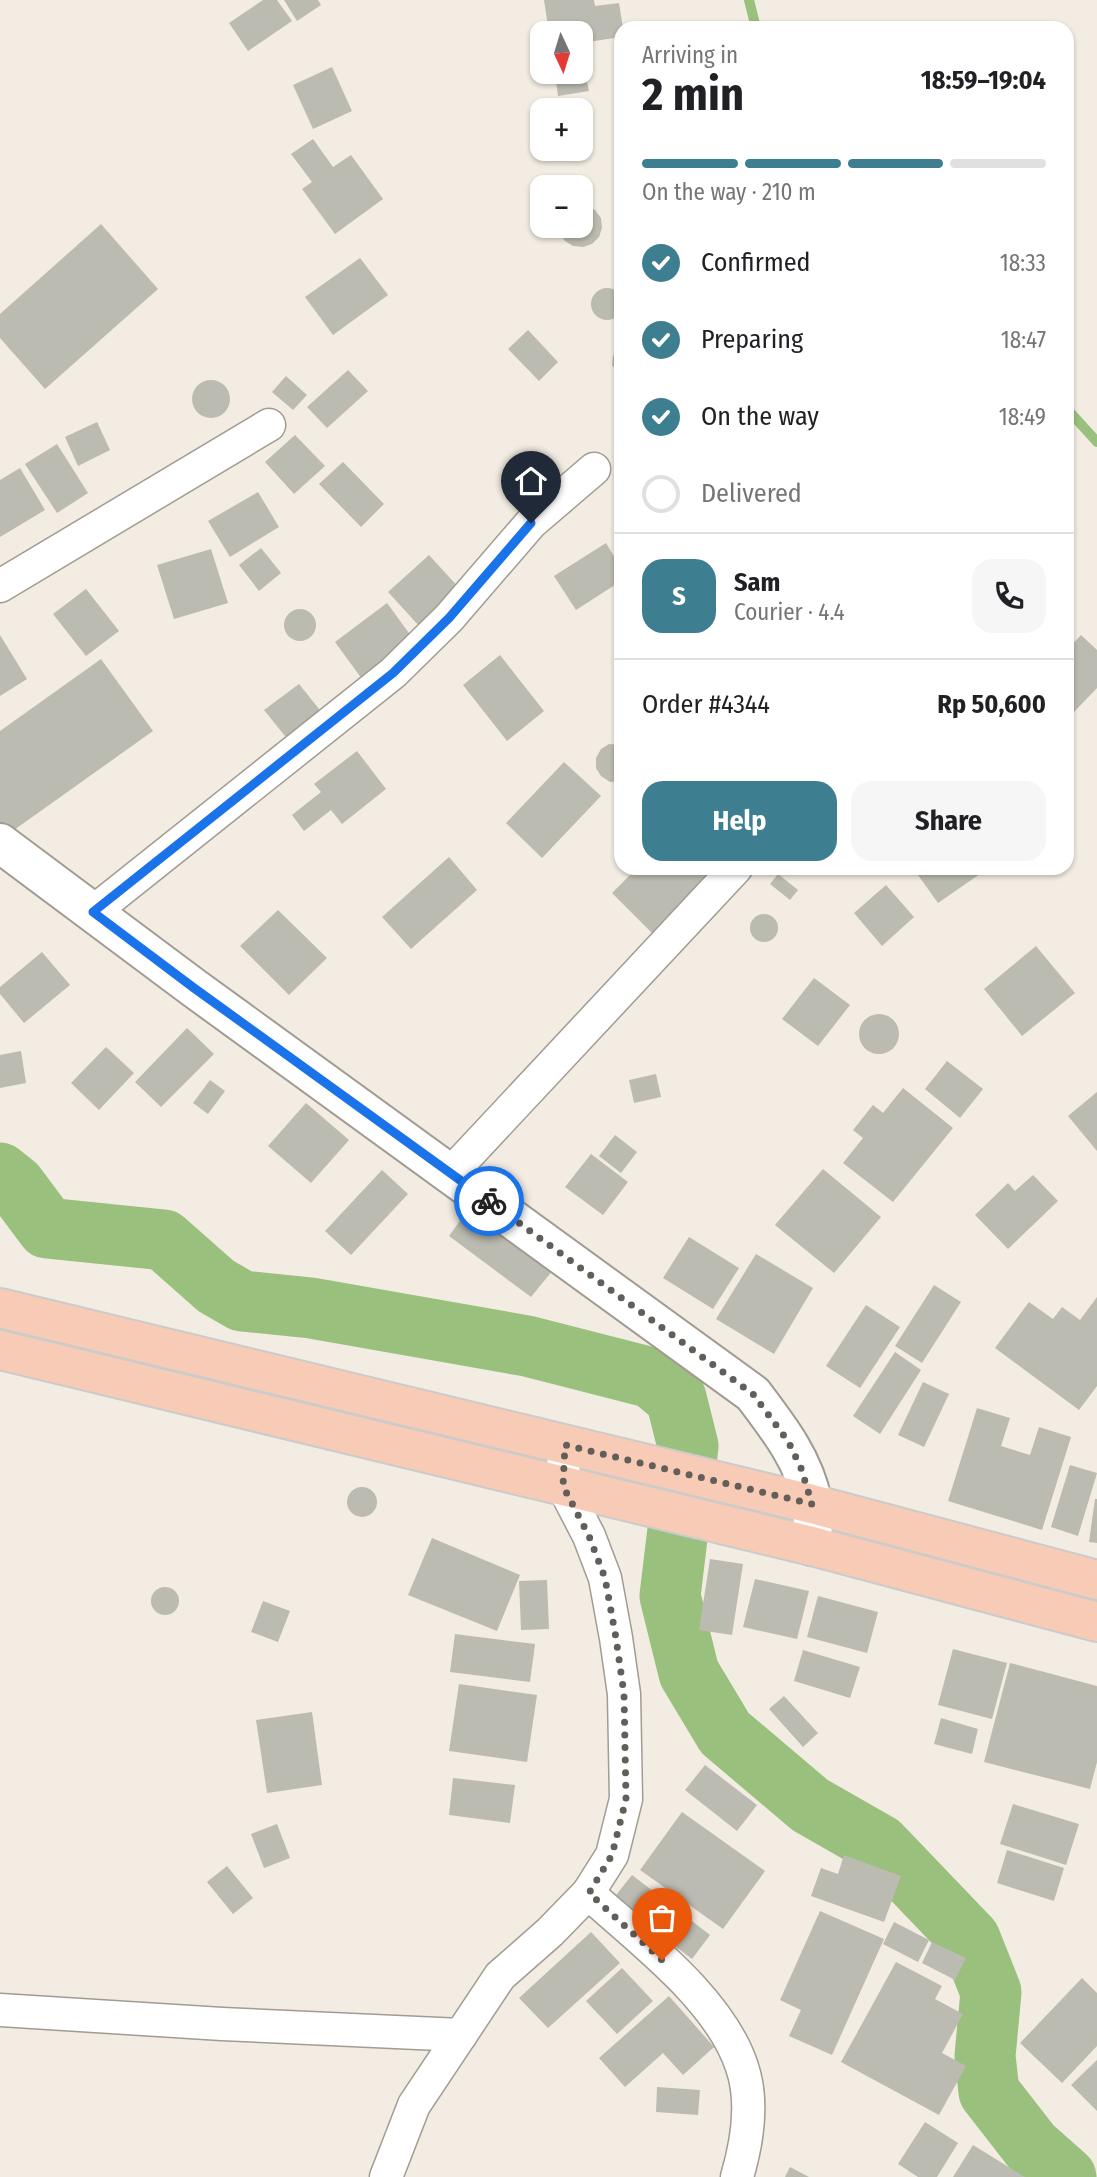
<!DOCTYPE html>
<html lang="en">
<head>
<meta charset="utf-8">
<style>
	body { margin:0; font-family:"Fira Sans Condensed",sans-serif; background:#f6f6f6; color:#202124; height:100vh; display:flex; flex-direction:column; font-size:26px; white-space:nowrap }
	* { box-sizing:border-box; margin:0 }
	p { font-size:23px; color:#757577 }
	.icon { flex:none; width:38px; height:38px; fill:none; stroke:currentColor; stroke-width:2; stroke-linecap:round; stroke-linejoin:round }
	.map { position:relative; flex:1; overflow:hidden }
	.side { position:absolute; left:614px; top:21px; width:460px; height:854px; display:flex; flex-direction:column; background:#fff; border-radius:21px; box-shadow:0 2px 5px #0004 }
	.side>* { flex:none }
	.needle { width:46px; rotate:176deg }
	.fabs { position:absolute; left:530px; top:21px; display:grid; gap:14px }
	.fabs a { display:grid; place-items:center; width:63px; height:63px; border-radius:14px; background:#fff; box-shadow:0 2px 5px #0004; font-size:35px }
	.pin { position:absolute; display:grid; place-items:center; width:60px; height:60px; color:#fff; margin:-72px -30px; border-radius:50% 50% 50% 0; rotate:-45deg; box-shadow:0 0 7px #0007 }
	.pin .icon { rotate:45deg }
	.courier { position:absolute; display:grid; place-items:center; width:70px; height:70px; margin:-35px; border:5px solid #1a73e8; border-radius:50%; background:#fff; color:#222; box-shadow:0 2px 9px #0007 }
	.summary em { font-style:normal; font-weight:700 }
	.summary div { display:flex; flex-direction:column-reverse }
	.summary { display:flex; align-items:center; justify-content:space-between; height:119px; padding:0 28px }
	h1 { font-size:46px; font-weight:700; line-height:52px }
	.bar { display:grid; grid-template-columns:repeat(4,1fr); gap:10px 7px; align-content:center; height:84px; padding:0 28px }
	.bar i { height:9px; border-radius:5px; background:#e0e0e0 }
	.bar .on { background:#3d7e90 }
	.bar p { grid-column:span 4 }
	.line { display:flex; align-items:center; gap:18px; padding:0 28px; border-top:2px solid #e0e0e0 }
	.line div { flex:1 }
	.round { display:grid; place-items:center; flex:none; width:74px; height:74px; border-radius:21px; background:#f6f6f6 }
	ol { padding:0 28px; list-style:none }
	li { display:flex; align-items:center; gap:21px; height:77px }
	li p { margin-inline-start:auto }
	li .icon { padding:7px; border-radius:50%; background:#3d7e90; color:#fff; stroke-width:4 }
	li:last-child { color:#757577 }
	li i { width:38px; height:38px; border:4px solid #e0e0e0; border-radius:50% }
	.cta { display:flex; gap:14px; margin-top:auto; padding:14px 28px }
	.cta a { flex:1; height:80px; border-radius:21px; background:#3d7e90; color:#fff; font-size:28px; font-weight:700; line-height:80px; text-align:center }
	.cta a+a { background:#f6f6f6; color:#202124 }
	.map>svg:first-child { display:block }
</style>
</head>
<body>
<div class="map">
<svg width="1097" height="2177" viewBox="0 0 1097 2177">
	<rect width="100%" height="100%" fill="#f3ece3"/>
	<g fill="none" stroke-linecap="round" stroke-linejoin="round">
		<g stroke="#99c07c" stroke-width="10">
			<path d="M749,0l7,28"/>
			<path d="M1068,410l29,32"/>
		</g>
		<path stroke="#99c07c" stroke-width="61" d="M0,1173l15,12 32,43 117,12 52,46 26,15 69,7 216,38 125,32 24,20 12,48 -18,150 19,77 36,60 85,72 70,40 90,94 21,53 -6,64 4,36 42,54 35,31"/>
	</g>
	<g fill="#bcbbb1">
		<path d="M263,0h14l15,21 -44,30 -19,-28z"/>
		<path d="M284,0h34l3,5 -24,16z"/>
		<path d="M544,0h50l1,6 24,-3 4,25h-2v9l-40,6v-10h-32z"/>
		<path d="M581,52l8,39 -31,5 -3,-24h26z"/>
		<path d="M332,67l20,44 -39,18 -20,-44z"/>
		<path d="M313,139l20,28 18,-12 32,44 -48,35 -33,-45 10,-7 -21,-28z"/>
		<path d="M581,204l6,1 8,5 6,8 1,10 -3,9 -7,7 -9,3 -10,-1 -8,-5 -6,-8v-7h22z"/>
		<path d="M101,224l57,65 -113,100 -45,-51v-24z"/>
		<path d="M360,258l28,37 -55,40 -28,-38z"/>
		<circle cx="607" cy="304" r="16"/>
		<path d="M528,330l30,32 -19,19 -31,-32z"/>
		<path d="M621,349v24l-4,-2 -5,-6 1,-9 4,-6z"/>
		<path d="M348,370l20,21 -41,37 -20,-21z"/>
		<path d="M286,376l21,19 -14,15 -21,-18z"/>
		<circle cx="211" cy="399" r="19"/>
		<path d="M97,422l13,28 -32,16 -13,-29z"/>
		<path d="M295,435l30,31 -31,28 -29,-32z"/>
		<path d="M57,444l31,49 -31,20 -32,-49z"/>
		<path d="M343,462l41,42 -23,23 -42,-43z"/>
		<path d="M20,468l25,42 -45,27v-57z"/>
		<path d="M258,492l21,35 -49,30 -22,-36z"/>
		<path d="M606,543l15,25v13l-45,29 -22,-34z"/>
		<path d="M261,548l20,25 -22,18 -20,-26z"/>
		<path d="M211,549l17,54 -54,16 -17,-54z"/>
		<path d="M429,555l32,35 -40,38 -33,-36z"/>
		<path d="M86,589l33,42 -33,25 -33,-42z"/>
		<path d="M387,603l27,37 -52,39 -27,-37z"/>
		<circle cx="300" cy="625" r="16"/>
		<path d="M0,635l27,44 -27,17z"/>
		<path d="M1081,635l16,15v38l-23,24 -6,-7v-56z"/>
		<path d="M500,655l44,56 -37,30 -44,-56z"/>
		<path d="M101,659l52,72 -146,104 -7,-10v-94z"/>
		<path d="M299,684l24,30 -34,27 -25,-31z"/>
		<path d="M609,744l12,1 -1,36 -10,1 -9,-6 -5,-8v-10l5,-9z"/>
		<path d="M357,751l29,38 -44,35 -11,-14 -27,21 -12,-16 29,-23 -7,-8z"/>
		<path d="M564,762l37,34 -59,62 -36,-35z"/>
		<path d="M449,857l28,33 -66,59 -29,-32z"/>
		<path d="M637,868h64l8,7 -57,58 -40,-40z"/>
		<path d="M913,868h63l4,6 -42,29z"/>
		<path d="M778,874l20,16 -8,10 -20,-16z"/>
		<path d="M886,885l28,32 -32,29 -28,-33z"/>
		<path d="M278,910l49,48 -38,37 -49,-49z"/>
		<circle cx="764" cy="928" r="14"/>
		<path d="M1036,946l39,47 -53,43 -38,-47z"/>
		<path d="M42,952l28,33 -46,38 -24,-29v-7z"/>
		<path d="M814,978l36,27 -32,41 -36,-27z"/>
		<circle cx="879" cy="1034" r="20"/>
		<path d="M187,1028l27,26 -53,53 -26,-25z"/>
		<path d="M106,1047l28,26 -35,37 -28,-27z"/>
		<path d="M21,1051l5,32 -26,5v-33z"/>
		<path d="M947,1061l36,28 -23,29 -35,-29z"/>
		<path d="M656,1074l5,23 -27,6 -5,-23z"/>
		<path d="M210,1080l15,11 -17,23 -15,-11z"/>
		<path d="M903,1088l50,40 -60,74 -50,-39 20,-25 -10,-8 20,-25 10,8z"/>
		<path d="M1097,1092v59l-29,-35z"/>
		<path d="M306,1103l43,37 -38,43 -43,-37z"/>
		<path d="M615,1135l22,17 -16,21 -22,-17z"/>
		<path d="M591,1154l37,28 -25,33 -38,-28z"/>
		<path d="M823,1169l58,48 -47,56 -59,-48z"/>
		<path d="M382,1170l26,24 -57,61 -26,-24z"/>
		<path d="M1033,1175l25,26 -50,48 -33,-34 33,-32 7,8z"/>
		<path d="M469,1208l84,62 -22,27 -82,-61z"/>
		<path d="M689,1237l50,31 -26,41 -50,-31z"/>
		<path d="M756,1254l57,34 -39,66 -58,-35z"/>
		<path d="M934,1285l27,17 -39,61 -27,-17z"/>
		<path d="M1097,1297v89l-18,24 -84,-62 34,-46 24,17 9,-12 18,13z"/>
		<path d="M866,1305l34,22 -40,61 -34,-22z"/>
		<path d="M895,1352l26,18 -41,64 -27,-18z"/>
		<path d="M923,1382l26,12 -25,53 -26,-12z"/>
		<path d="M977,1408l33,10 -9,28 29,9 9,-28 32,10 -29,93 -94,-29z"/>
		<path d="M1070,1465l27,8 -19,63 -27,-9z"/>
		<circle cx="362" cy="1502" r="15"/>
		<path d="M1095,1499h2v44l-8,-1z"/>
		<path d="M432,1538l88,37 -23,56 -89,-36z"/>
		<path d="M710,1559l33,5 -11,71 -33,-5z"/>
		<path d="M755,1579l54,12 -12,48 -54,-12z"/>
		<path d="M547,1580l2,49 -28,1 -2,-49z"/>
		<circle cx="165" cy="1601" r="14"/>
		<path d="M818,1596l60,16 -11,41 -60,-16z"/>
		<path d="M263,1601l27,10 -12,31 -27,-10z"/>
		<path d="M455,1634l80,10 -5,38 -80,-10z"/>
		<path d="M953,1649l54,14 -15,56 -54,-14z"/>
		<path d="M803,1650l57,17 -10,31 -56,-17z"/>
		<path d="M1010,1663l87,23v76l-7,27 -106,-27z"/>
		<path d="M459,1684l78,11 -10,67 -78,-11z"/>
		<path d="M784,1696l34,37 -15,14 -34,-38z"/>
		<path d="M312,1712l10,73 -55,8 -11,-73z"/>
		<path d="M941,1718l37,11 -6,25 -38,-10z"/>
		<path d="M705,1765l52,40 -20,26 -52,-41z"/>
		<path d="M453,1778l62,7 -5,38 -61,-8z"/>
		<path d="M1013,1804l66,20 -13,41 -66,-21z"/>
		<path d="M682,1812l83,59 -42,58 -83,-59z"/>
		<path d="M277,1824l13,34 -26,10 -13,-34z"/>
		<path d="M1007,1850l57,18 -10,33 -57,-18z"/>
		<path d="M844,1855l57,21 -17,46 -73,-26 10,-28 17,6z"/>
		<path d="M227,1866l26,32 -20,16 -26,-32z"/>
		<path d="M632,1875l78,60 -18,24 -79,-60z"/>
		<path d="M820,1911l64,28 -52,116 -43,-19 12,-26 -21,-10z"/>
		<path d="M894,1922l35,18 -11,22 -35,-18z"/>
		<path d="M591,1932l29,31 -72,65 -29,-30z"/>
		<path d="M932,1942l34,16 -11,22 -33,-17z"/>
		<path d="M896,1962l46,24 -7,13 28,15 -21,39 24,13 -27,49 -98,-53z"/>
		<path d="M622,1968l31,33 -36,33 -31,-33z"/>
		<path d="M1082,1978l15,15v53l-35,37 -42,-40z"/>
		<path d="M669,1996l45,51 -31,28 -20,-22 -38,34 -26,-29z"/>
		<path d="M1097,2060v51l-26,-26z"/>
		<path d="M657,2087l43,3 -2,25 -42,-3z"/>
		<path d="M925,2122l33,21 -21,34h-19l-20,-13z"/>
		<path d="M973,2145l52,32h-72z"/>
		<path d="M790,2167l19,10h-24z"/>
	</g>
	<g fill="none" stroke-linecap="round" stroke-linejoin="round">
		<defs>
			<g id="minor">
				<path d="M0,586l269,-161"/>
				<path d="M93,912l300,-239 56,-55 82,-95 63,-54"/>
				<path d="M450,1174l286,-306"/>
				<path d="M588,1893c52,47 132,106 154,174 12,35 5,76 -5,110"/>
				<path d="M0,2010l222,14 239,11"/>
				<path d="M386,2177l28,-72 86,-129 50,-44 38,-39 24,-38 14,-56 -2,-105 -8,-56 -11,-60 -16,-42 -26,-50 1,-41"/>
			</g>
			<path id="tertiary" d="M0,843l194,145 559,406c25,33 51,66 59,107 2,14 0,30 0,45"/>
			<g id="trunk">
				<path d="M0,1308l812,196 285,76"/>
				<path d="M0,1350l812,196 285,76"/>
			</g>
		</defs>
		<use href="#minor" stroke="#a29b93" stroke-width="35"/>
		<use href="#tertiary" stroke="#a29b93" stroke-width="42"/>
		<use href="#trunk" stroke="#cbcbca" stroke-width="42"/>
		<use href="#minor" stroke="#fff" stroke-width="32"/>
		<use href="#tertiary" stroke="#fff" stroke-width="38"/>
		<use href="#trunk" stroke="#f8cbb6" stroke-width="38"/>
	</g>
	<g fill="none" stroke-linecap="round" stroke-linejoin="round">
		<path stroke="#625e59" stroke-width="7" stroke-dasharray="0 12.6" d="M489,1201l264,193 35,47 13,27 11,36 -247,-59 -2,41 26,50 16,42 11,60 8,56 2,105 -14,56 -23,38 73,67"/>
		<path stroke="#1a73e8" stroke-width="9" d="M489,1201l-295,-213 -101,-76 300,-239 56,-55 82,-95"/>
	</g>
</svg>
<div class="fabs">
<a><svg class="needle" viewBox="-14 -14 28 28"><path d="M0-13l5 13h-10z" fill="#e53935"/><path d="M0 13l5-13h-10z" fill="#757577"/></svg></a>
<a>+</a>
<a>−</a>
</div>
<div class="pin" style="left:662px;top:1960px;background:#ea580c"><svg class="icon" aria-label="bag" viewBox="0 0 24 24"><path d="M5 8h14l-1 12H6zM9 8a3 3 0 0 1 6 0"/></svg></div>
<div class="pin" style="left:531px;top:523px;background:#1f2937"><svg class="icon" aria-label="home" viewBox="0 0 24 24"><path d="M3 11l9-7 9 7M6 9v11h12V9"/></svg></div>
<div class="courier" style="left:489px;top:1201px"><svg class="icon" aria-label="bike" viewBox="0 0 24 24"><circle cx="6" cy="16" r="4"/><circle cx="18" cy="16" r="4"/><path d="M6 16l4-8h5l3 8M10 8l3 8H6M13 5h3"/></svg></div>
<section class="side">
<div class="summary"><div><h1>2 min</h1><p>Arriving in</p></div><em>18:59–19:04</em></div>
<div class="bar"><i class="on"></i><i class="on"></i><i class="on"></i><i></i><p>On the way · 210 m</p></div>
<ol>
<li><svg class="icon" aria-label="check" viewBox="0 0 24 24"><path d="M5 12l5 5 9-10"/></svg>Confirmed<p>18:33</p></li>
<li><svg class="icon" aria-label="check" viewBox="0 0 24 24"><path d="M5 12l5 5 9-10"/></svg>Preparing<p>18:47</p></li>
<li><svg class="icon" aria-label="check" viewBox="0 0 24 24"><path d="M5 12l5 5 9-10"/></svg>On the way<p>18:49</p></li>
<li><i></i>Delivered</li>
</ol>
<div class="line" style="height:126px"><b class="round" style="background:#3d7e90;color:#fff">S</b><div><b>Sam</b><p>Courier · 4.4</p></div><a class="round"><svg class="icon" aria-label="phone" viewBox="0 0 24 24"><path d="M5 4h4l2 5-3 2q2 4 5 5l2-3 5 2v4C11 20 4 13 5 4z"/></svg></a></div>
<div class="line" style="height:91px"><div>Order #4344</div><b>Rp 50,600</b></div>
<div class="cta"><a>Help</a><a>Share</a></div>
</section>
</div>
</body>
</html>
